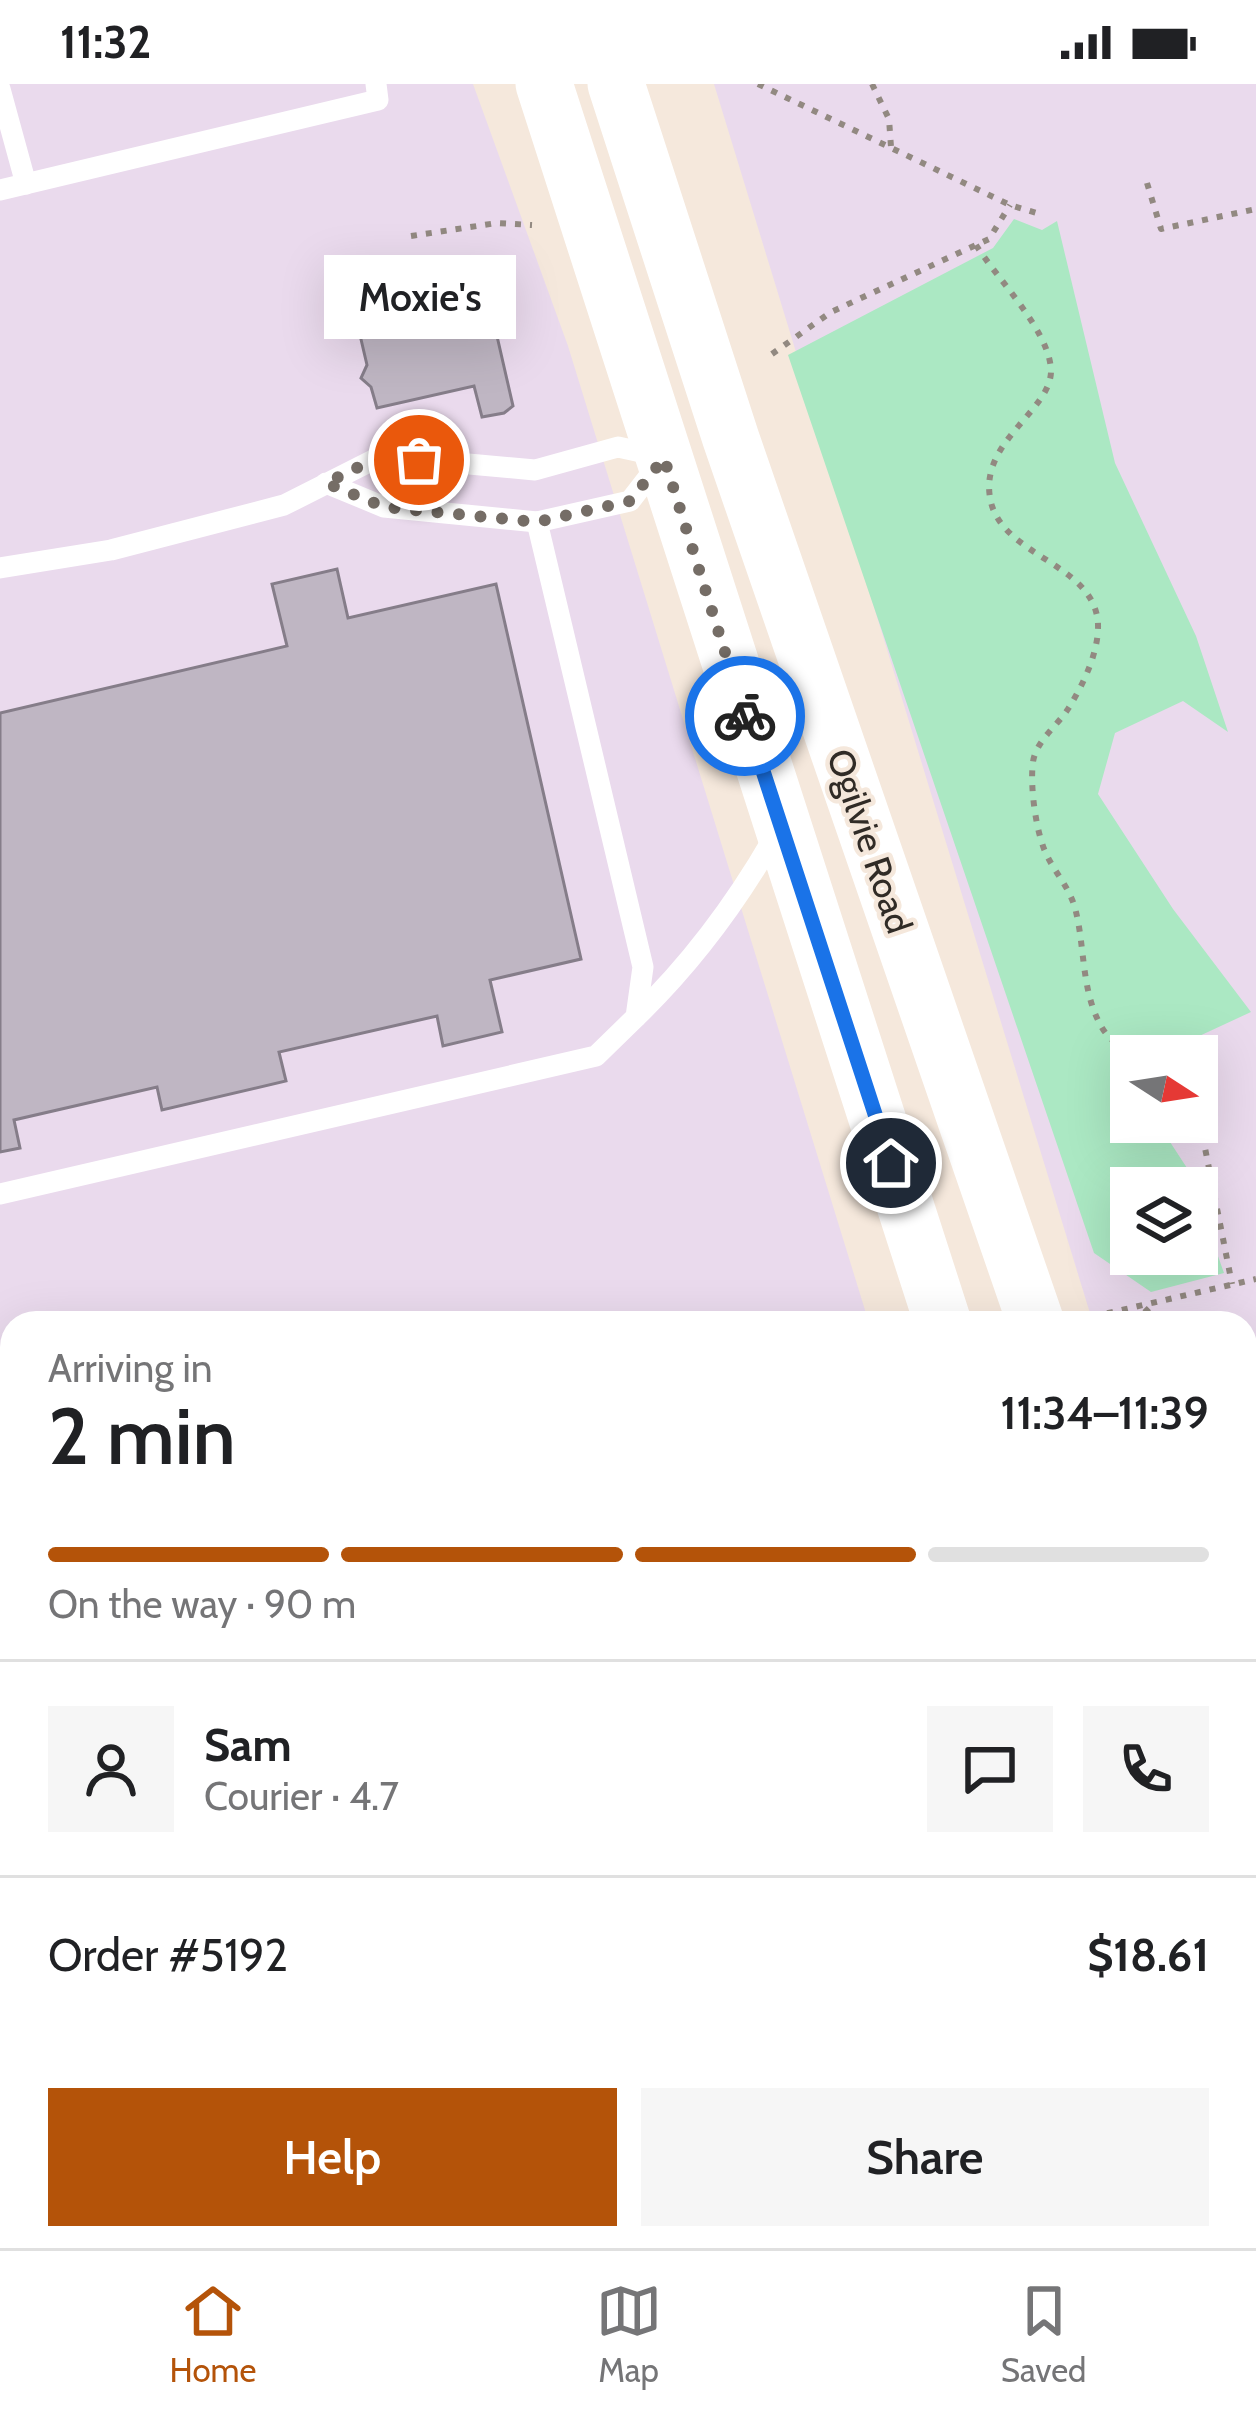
<!DOCTYPE html>
<html lang="en">
<head>
<meta charset="utf-8">
<style>
	body { margin:0; font-family:Cabin,sans-serif; background:#f6f6f6; color:#202124; height:100vh; display:flex; flex-direction:column; font-size:45px; white-space:nowrap }
	* { box-sizing:border-box; margin:0 }
	p { font-size:39px; color:#757577 }
	.icon { flex:none; width:66px; height:66px; fill:none; stroke:currentColor; stroke-width:2; stroke-linecap:round; stroke-linejoin:round }
	.map { position:relative; flex:1; overflow:hidden }
	.details { position:absolute; left:0px; top:1227px; width:1257px; height:939px; display:flex; flex-direction:column; background:#fff; border-radius:36px 36px 0 0; box-shadow:0 12px 48px #0002 }
	.details>* { flex:none }
	.needle { width:78px; rotate:102deg }
	.fabs { position:absolute; left:1110px; top:951px; display:grid; gap:24px }
	.fabs a { display:grid; place-items:center; width:108px; height:108px; border-radius:0px; background:#fff; box-shadow:0 12px 48px #0002; font-size:60px }
	.pin { position:absolute; display:grid; place-items:center; width:102px; height:102px; color:#fff; margin:-51px; border:6px solid #fff; border-radius:50%; box-shadow:0 3px 12px #0007 }
	.courier { position:absolute; display:grid; place-items:center; width:120px; height:120px; margin:-60px; border:9px solid #1a73e8; border-radius:50%; background:#fff; color:#222; box-shadow:0 3px 15px #0007 }
	.bubble { position:absolute; height:84px; border-radius:0px; background:#fff; box-shadow:0 12px 48px #0002; font-size:39px; font-weight:600; line-height:84px; text-align:center }
	.head em { font-style:normal; font-weight:600 }
	.head div { display:flex; flex-direction:column-reverse }
	.head { display:flex; align-items:center; justify-content:space-between; height:204px; padding:0 48px }
	h1 { font-size:78px; font-weight:600; line-height:90px }
	.bar { display:grid; grid-template-columns:repeat(4,1fr); gap:18px 12px; align-content:center; height:144px; padding:0 48px }
	.bar i { height:15px; border-radius:9px; background:#e0e0e0 }
	.bar .current { background:#b45309 }
	.bar p { grid-column:span 4 }
	.line { display:flex; align-items:center; gap:30px; padding:0 48px; border-top:3px solid #e0e0e0 }
	.line div { flex:1 }
	.round { display:grid; place-items:center; flex:none; width:126px; height:126px; border-radius:0px; background:#f6f6f6 }
	.cta { display:flex; gap:24px; margin-top:auto; padding:24px 48px }
	.cta a { flex:1; height:138px; border-radius:0px; background:#b45309; color:#fff; font-size:48px; font-weight:600; line-height:138px; text-align:center }
	.cta a+a { background:#f6f6f6; color:#202124 }
	.status { display:flex; justify-content:space-between; align-items:center; height:84px; padding:0 60px; background:#fff; direction:ltr }
	.status svg { height:33px; fill:currentColor }
	.dock { display:flex; justify-content:space-around; align-items:center; height:168px; border-top:3px solid #e0e0e0; background:#fff; font-size:33px; color:#757577 }
	.dock a { display:grid; justify-items:center; gap:6px }
	.dock .current { color:#b45309 }
	.map>svg:first-child { display:block }
</style>
</head>
<body>
<div class="status"><b>11:32</b><svg viewBox="0 0 49 12"><path d="M0 12V9h3v3zM5 12V6h3v6zM10 12V3h3v9zM15 12V0h3v12zM26 1h20v11H26zM47 4h2v5h-2z"/></svg></div>
<div class="map">
<svg width="1256" height="2164" viewBox="0 0 1256 2164">
	<rect width="100%" height="100%" fill="#f5e8dc"/>
	<g fill="#eadaed" fill-rule="evenodd">
		<path d="M0,0h473l95,262 301,977h-857v571l-12,6z"/>
		<path d="M714,0h542v1488l-11,1v-250h-152zM1131,972h66v66h-66zM1131,1104h66v66h-66z"/>
		<path d="M781,2154h343l4,10h-357z"/>
	</g>
	<g fill="#abe8c3">
		<path d="M1014,135l28,11 15,-9 58,242 81,173 32,96 -45,-31 -68,32 -17,61 75,115 78,103 -69,32 -9,12h-42v66h26l30,46 7,20h-63v66h66v-57l27,76 -73,19 -57,-39 -306,-898 205,-107z"/>
		<path d="M1245,1258l11,3v248l-11,1z"/>
	</g>
	<g fill="#bfb6c3" stroke="#857d89" stroke-width="3">
		<path d="M483,191l30,131 -9,7 -22,4 -8,-31 -97,22 -6,-21 -10,-9 6,-13 -14,-60 27,-5 -4,-9 17,-9 6,12z"/>
		<path d="M337,485l11,49 148,-34 85,375 -91,21 12,52 -59,14 -6,-30 -158,36 7,29 -124,29 -5,-23 -143,33 6,28 -20,4v-439l287,-67 -15,-62z"/>
		<path d="M12,1497v158l-12,3v-158z"/>
	</g>
	<g fill="none" stroke-linecap="round" stroke-linejoin="round">
		<g stroke="#928981" stroke-width="6" stroke-dasharray="6 9" stroke-linecap="butt">
			<path d="M758,0l252,121 27,8"/>
			<path d="M872,0l17,35 2,28"/>
			<path d="M1147,99l14,46 95,-20"/>
			<path d="M411,152l86,-13 35,2"/>
			<path d="M976,161c22,35 72,84 75,124 2,43 -78,74 -59,137 17,52 103,59 106,118 1,28 -15,61 -30,85 -11,17 -32,32 -35,53 -3,22 2,60 9,81 7,24 26,40 33,65 10,37 6,81 25,116 6,13 20,23 32,32"/>
			<path d="M772,270l59,-42 158,-73 21,-34"/>
			<path d="M1195,1038l8,16 29,146"/>
			<path d="M1078,1236l178,-41"/>
			<path d="M1134,1239l18,-18"/>
			<path d="M0,2148l12,5"/>
			<path d="M14,2154l18,10"/>
			<path d="M1157,2154l4,10"/>
		</g>
		<g stroke="#fff" stroke-width="21">
			<path d="M0,5l26,95"/>
			<path d="M0,106l378,-90 -2,-16"/>
			<path d="M0,484l111,-18 173,-45 97,-49 154,14 83,-23 46,10 -34,44 -93,21 -153,-15 -58,-24"/>
			<path d="M636,933c57,-55 102,-116 141,-185"/>
			<path d="M0,1110l596,-138 40,-39 7,-50 -106,-445"/>
			<path d="M175,2164l5,-10"/>
		</g>
		<g stroke="#fff" stroke-width="57">
			<path d="M544,0l399,1239"/>
			<path d="M616,0l115,355 305,884"/>
			<path d="M1245,1559l11,-2"/>
			<path d="M1245,1624l11,-3"/>
			<path d="M1245,1886l11,35"/>
			<path d="M0,1902l12,-6"/>
			<path d="M0,2008l12,-6"/>
			<path d="M1240,2154l3,10"/>
		</g>
	</g>
	<g fill="none" stroke-linecap="round" stroke-linejoin="round">
		<path stroke="#756d66" stroke-width="12" stroke-dasharray="0 21.6" d="M419,376l-38,-4 -55,27 58,24 153,15 93,-21 34,-43 81,258"/>
		<path stroke="#1a73e8" stroke-width="15" d="M745,632l146,447"/>
	</g>
	<g text-anchor="middle" stroke-width="9" stroke-linejoin="round" paint-order="stroke">
		<g font-size="36" fill="#302b26" stroke="#f5e8dc">
			<text transform="translate(870 757) rotate(71)" y="13">Ogilvie Road</text>
		</g>
	</g>
</svg>
<div class="fabs">
<a><svg class="needle" viewBox="-14 -14 28 28"><path d="M0-13l5 13h-10z" fill="#e53935"/><path d="M0 13l5-13h-10z" fill="#757577"/></svg></a>
<a><svg class="icon" aria-label="layers" viewBox="0 0 24 24"><path d="M12 4l9 5-9 5-9-5zM3 14l9 5 9-5"/></svg></a>
</div>
<div class="pin" style="left:419px;top:376px;background:#ea580c"><svg class="icon" aria-label="bag" viewBox="0 0 24 24"><path d="M5 8h14l-1 12H6zM9 8a3 3 0 0 1 6 0"/></svg></div>
<div class="pin" style="left:891px;top:1079px;background:#1f2937"><svg class="icon" aria-label="home" viewBox="0 0 24 24"><path d="M3 11l9-7 9 7M6 9v11h12V9"/></svg></div>
<div class="courier" style="left:745px;top:632px"><svg class="icon" aria-label="bike" viewBox="0 0 24 24"><circle cx="6" cy="16" r="4"/><circle cx="18" cy="16" r="4"/><path d="M6 16l4-8h5l3 8M10 8l3 8H6M13 5h3"/></svg></div>
<div class="bubble" style="left:324px;top:171px;width:192px">Moxie's</div>
<section class="details">
<div class="head"><div><h1>2 min</h1><p>Arriving in</p></div><em>11:34–11:39</em></div>
<div class="bar"><i class="current"></i><i class="current"></i><i class="current"></i><i></i><p>On the way · 90 m</p></div>
<div class="line" style="height:216px"><a class="round"><svg class="icon" aria-label="person" viewBox="0 0 24 24"><circle cx="12" cy="8" r="4"/><path d="M4 21q1-7 8-7t8 7"/></svg></a><div><b>Sam</b><p>Courier · 4.7</p></div><a class="round"><svg class="icon" aria-label="chat" viewBox="0 0 24 24"><path d="M4 5h16v11H9l-5 4z"/></svg></a><a class="round"><svg class="icon" aria-label="phone" viewBox="0 0 24 24"><path d="M5 4h4l2 5-3 2q2 4 5 5l2-3 5 2v4C11 20 4 13 5 4z"/></svg></a></div>
<div class="line" style="height:156px"><div>Order #5192</div><b>$18.61</b></div>
<div class="cta"><a>Help</a><a>Share</a></div>
</section>
</div>
<nav class="dock">
<a class="current"><svg class="icon" aria-label="home" viewBox="0 0 24 24"><path d="M3 11l9-7 9 7M6 9v11h12V9"/></svg>Home</a>
<a><svg class="icon" aria-label="map" viewBox="0 0 24 24"><path d="M3 6l6-2 6 2 6-2v14l-6 2-6-2-6 2zM9 4v14M15 6v14"/></svg>Map</a>
<a><svg class="icon" aria-label="saved" viewBox="0 0 24 24"><path d="M7 4h10v16l-5-4-5 4z"/></svg>Saved</a>
</nav>
</body>
</html>
